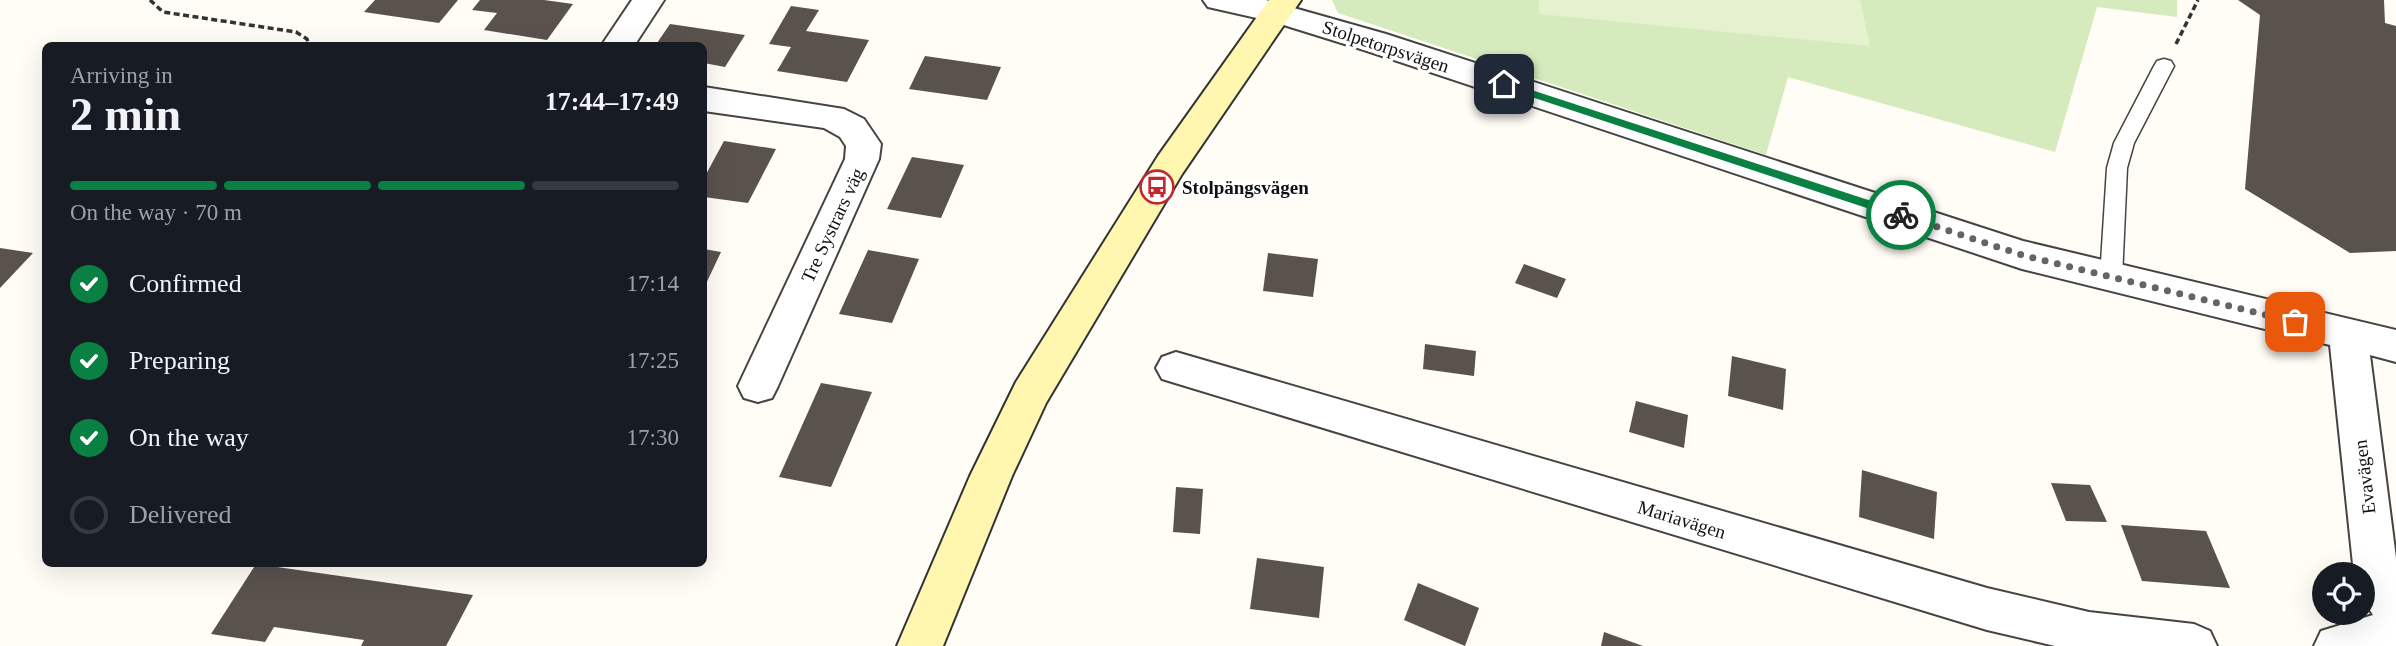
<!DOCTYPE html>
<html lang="en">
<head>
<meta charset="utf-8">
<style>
	body { margin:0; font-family:"Times New Roman",serif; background:#20242c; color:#f1f3f6; height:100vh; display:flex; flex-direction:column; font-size:26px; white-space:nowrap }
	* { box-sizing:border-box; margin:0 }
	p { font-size:23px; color:#9ea1a6 }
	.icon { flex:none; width:38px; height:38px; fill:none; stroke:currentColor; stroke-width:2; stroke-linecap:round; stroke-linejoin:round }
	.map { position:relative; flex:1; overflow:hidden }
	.details { position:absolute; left:42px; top:42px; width:665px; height:525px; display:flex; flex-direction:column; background:#171b24; border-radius:10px; box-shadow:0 7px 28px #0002 }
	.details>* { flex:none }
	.buttons { position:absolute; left:2312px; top:562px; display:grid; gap:14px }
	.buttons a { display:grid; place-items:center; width:63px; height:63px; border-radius:50%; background:#171b24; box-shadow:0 7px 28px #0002; font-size:35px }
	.pin { position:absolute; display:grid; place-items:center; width:60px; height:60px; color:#fff; margin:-30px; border-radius:14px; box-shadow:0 4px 10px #0006 }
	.courier { position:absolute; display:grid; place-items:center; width:70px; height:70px; margin:-35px; border:5px solid #0b8043; border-radius:50%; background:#fff; color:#222; box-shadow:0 2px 9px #0007 }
	.overview em { font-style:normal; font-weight:700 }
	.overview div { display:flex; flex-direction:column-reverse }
	.overview { display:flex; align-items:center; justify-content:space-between; height:119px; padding:0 28px }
	h1 { font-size:46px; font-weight:700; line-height:52px }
	.bar { display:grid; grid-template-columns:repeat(4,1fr); gap:10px 7px; align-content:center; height:84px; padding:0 28px }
	.bar i { height:9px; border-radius:5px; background:#363941 }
	.bar .active { background:#0b8043 }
	.bar p { grid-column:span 4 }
	ol { padding:0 28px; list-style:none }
	li { display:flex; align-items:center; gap:21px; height:77px }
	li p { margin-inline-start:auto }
	li .icon { padding:7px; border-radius:50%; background:#0b8043; color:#fff; stroke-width:4 }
	li:last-child { color:#9ea1a6 }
	li i { width:38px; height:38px; border:4px solid #363941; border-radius:50% }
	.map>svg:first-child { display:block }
</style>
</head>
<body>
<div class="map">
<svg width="2396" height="646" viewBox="0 0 2396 646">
	<rect width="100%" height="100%" fill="#fffdf5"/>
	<path fill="#d5ebbd" d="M1332,0h845v17l-80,-10 -42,145 -267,-75 -22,78 -428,-142z"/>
	<path fill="#e6f2cf" d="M1539,0h321l10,46 -331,-32z"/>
	<g fill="#5a524d">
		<path d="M375,0h83l-19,23 -75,-11z"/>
		<path d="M480,0h64l29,4 -26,36 -63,-10 13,-17 -25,-3z"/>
		<path d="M2238,0h146l1,23 11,3v225l-46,2 -105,-64 15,-174z"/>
		<path d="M791,6l28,4 -13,21 63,9 -22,42 -70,-11 14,-24 -22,-3z"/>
		<path d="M670,24l75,11 -20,32 -21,-4v-17h-49z"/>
		<path d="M925,56l76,11 -14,33 -78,-11z"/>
		<path d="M724,141l52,8 -28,54 -44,-6v-19z"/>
		<path d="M912,157l52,8 -23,53 -54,-9z"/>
		<path d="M0,248l33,5 -33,35z"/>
		<path d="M704,249l17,3 -17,36z"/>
		<path d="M868,250l51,9 -27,64 -53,-9z"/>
		<path d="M1268,253l50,6 -5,38 -50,-6z"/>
		<path d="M1524,264l42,15 -9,19 -42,-15z"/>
		<path d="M1425,344l51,7 -2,25 -51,-7z"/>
		<path d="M1732,356l54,13 -3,41 -55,-14z"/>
		<path d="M821,383l51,9 -41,95 -52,-10z"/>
		<path d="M1636,401l52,14 -4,33 -55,-16z"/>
		<path d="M1862,470l75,22 -3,47 -75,-22z"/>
		<path d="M2051,483l39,2 17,37 -41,-1z"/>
		<path d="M1176,487l27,2 -3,45 -27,-2z"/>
		<path d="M2121,525l85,6 24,57 -88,-7z"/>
		<path d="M1257,558l67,9 -5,51 -69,-9z"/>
		<path d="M256,564l217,31 -27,51h-85l3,-6 -90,-13 -9,15 -54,-8z"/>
		<path d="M1418,583l61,25 -14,38 -61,-26z"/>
		<path d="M1604,632l39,14h-42z"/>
	</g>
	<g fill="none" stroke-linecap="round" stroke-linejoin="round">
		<defs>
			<path id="lane" d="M2164,59l7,2 3,5 -40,77 -7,25 -5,110 -3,6 -8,3 -8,-3 -3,-6 7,-110 7,-25 40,-77 3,-5z"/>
			<g id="street">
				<path d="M632,0h32l-30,46h-33z"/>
				<path d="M1203,0h63l120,34 637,207 373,89v32l-26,-7 26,203v88h-82l7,-15 52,-16 -11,-17v-24h-8l-24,-229 -308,-76 -658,-219 -90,-28 -66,-15z"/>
				<path d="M704,87l140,22 20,10 17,25 -2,15 -101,227 -6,12 -14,4 -14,-4 -6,-12 107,-227 1,-13 -6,-9 -16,-9 -120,-17z"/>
				<path d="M1176,352l811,236 102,24 105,12 16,7 7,15h-162l-68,-16 -825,-251 -6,-11 6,-11z"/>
			</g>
			<path id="secondary" d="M1269,0h32l-119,174 -136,229 -34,73 -69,170h-46l73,-170 46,-94 142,-226z"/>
		</defs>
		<use href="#lane" stroke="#444" stroke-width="3"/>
		<use href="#street" stroke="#444" stroke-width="4"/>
		<use href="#secondary" stroke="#333" stroke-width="4"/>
		<g stroke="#333" stroke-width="3.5" stroke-dasharray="6 3.5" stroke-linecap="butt">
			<path d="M150,0l13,12 133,20 11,7 2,7"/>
			<path d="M2176,44l22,-44"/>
		</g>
		<use href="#lane" fill="#fff" fill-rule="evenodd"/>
		<use href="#street" fill="#fff" fill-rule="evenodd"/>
		<use href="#secondary" fill="#fff6b0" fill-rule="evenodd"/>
	</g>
	<path fill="#0b8043" d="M1504,81l401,131 1,3 -1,3h-8l-396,-131v-5z"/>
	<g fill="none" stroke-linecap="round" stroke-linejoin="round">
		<path stroke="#646461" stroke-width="7" stroke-dasharray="0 12.6" d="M1901,215l121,40 273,67"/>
	</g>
	<defs>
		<symbol id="bus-ring" viewBox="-11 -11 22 22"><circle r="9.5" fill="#fff" stroke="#c4262e" stroke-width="1.5"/><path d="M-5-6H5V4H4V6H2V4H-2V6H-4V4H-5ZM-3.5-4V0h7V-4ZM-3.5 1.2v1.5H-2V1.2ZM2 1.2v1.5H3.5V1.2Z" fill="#c4262e"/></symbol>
	</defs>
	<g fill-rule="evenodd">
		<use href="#bus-ring" x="1138" y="168" width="38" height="38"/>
	</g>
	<g text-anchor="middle" stroke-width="7" stroke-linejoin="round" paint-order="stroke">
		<g font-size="19" fill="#111" stroke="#fff">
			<text transform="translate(1386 46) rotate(18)" y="7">Stolpetorpsvägen</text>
			<text transform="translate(832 225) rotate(-65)" y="7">Tre Systrars väg</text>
			<text transform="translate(2364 477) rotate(-97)" y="7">Evavägen</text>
			<text transform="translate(1682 519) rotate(17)" y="7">Mariavägen</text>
		</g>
		<g font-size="19" font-weight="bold" fill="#111" stroke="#fff" text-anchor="start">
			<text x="1182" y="194">Stolpängsvägen</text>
		</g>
	</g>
</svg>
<div class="buttons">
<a><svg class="icon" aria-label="locate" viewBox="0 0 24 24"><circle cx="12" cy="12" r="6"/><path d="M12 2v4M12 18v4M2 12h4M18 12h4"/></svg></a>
</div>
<div class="pin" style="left:2295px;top:322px;background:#ea580c"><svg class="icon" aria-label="bag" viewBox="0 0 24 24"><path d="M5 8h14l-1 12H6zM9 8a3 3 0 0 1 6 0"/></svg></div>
<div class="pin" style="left:1504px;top:84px;background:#1f2937"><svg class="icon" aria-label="home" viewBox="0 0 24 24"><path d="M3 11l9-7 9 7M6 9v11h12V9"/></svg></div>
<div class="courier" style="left:1901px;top:215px"><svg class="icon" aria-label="bike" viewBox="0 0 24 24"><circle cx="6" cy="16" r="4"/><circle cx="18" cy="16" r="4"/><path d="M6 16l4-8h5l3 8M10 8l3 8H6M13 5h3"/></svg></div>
<section class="details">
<div class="overview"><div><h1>2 min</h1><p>Arriving in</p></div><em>17:44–17:49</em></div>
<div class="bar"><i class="active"></i><i class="active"></i><i class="active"></i><i></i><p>On the way · 70 m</p></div>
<ol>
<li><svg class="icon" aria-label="check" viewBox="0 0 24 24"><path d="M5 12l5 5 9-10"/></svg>Confirmed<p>17:14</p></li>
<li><svg class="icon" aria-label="check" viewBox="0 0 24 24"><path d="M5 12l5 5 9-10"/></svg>Preparing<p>17:25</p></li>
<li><svg class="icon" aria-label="check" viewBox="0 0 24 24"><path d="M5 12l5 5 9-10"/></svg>On the way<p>17:30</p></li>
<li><i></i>Delivered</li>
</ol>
</section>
</div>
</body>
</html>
